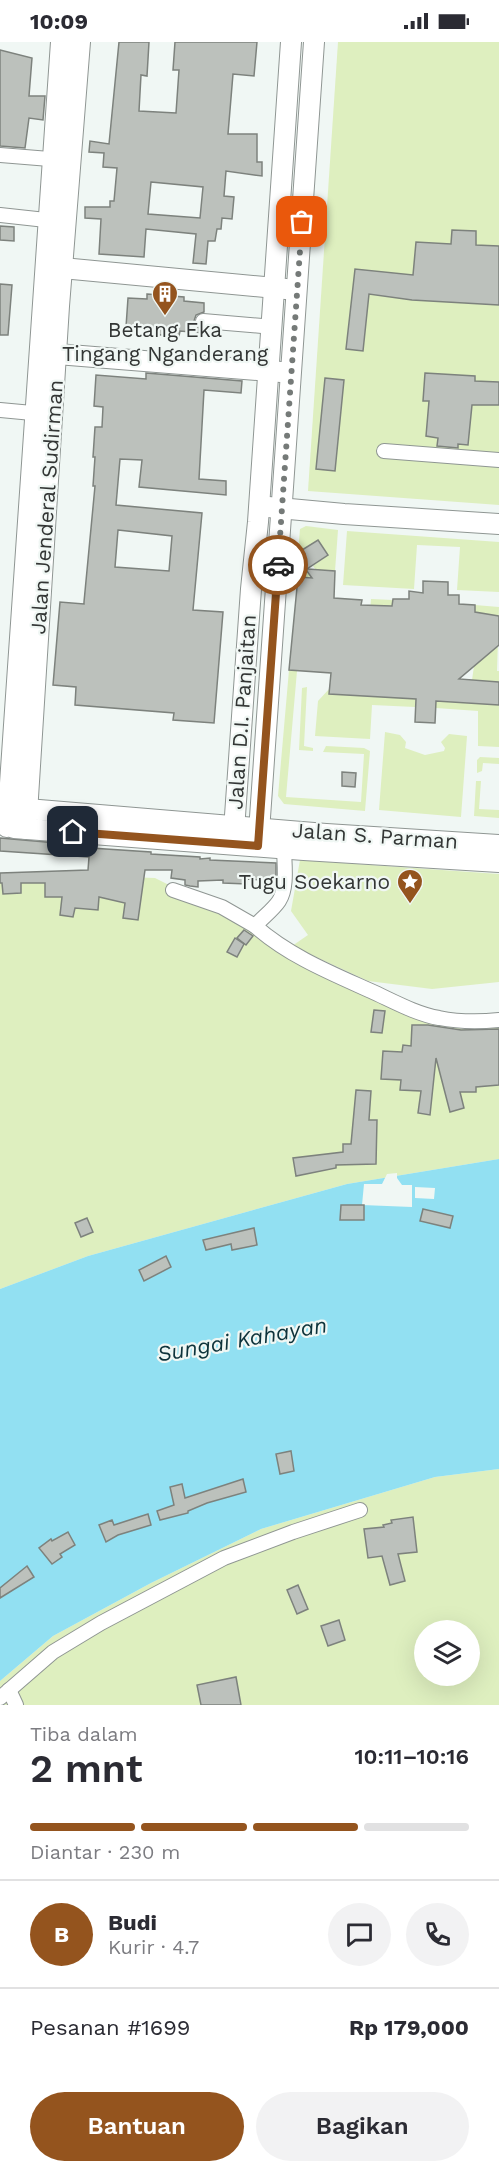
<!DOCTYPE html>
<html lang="id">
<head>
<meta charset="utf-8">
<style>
	body { margin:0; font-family:"Work Sans",sans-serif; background:#f2f2f3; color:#2b2b33; height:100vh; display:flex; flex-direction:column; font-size:22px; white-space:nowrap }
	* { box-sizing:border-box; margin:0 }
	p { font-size:20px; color:#7c7c81 }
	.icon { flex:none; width:33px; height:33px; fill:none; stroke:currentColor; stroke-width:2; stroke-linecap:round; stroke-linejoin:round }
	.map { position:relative; height:1663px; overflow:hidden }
	.side { display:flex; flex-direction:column; background:#fff; flex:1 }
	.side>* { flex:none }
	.fabs { position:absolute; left:414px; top:1578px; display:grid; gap:12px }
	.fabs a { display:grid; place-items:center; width:66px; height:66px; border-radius:50%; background:#fff; box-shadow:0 6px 24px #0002; font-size:30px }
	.pin { position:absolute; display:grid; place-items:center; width:51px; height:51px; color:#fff; margin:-26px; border-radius:12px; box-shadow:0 3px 9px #0006 }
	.courier { position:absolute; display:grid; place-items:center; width:60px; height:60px; margin:-30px; border:4px solid #94541e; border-radius:50%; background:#fff; color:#222; box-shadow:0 2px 8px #0007 }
	.summary em { font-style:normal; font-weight:600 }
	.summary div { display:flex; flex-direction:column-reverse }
	.summary { display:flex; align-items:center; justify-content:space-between; height:102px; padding:0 30px }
	h1 { font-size:39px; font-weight:600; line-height:45px }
	.bar { display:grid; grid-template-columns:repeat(4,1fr); gap:9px 6px; align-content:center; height:72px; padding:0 30px }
	.bar i { height:8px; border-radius:4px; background:#e1e1e2 }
	.bar .selected { background:#94541e }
	.bar p { grid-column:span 4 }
	.line { display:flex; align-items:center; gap:15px; padding:0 30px; border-top:2px solid #e1e1e2 }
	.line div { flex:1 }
	.round { display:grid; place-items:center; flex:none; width:63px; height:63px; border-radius:32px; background:#f2f2f3 }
	.button { display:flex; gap:12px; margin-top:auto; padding:12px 30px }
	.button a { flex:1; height:69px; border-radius:36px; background:#94541e; color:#fff; font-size:24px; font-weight:600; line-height:69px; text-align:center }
	.button a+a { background:#f2f2f3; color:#2b2b33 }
	.status { display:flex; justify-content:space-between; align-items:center; height:42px; padding:0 30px; background:#fff; direction:ltr }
	.status svg { height:16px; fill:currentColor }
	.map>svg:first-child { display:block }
</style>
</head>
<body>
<div class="status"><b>10:09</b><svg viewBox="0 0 49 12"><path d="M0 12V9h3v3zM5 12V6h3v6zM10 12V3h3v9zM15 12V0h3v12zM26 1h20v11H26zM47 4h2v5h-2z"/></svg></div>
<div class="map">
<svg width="499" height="1663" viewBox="0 0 499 1663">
	<rect width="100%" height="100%" fill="#f0f7f4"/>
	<g fill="#deefbf" fill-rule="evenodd">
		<path d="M338,0h161v463l-191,-14z"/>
		<path d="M306,484l32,4 -3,41 -19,-1 -3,-4 15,-11 -10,-15 -15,10 2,4 -7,5 13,18 12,2 -27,-2 4,-48z"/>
		<path d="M347,489l152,11v50l-42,-2 3,-43 -43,-2 -3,44 -71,-4z"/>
		<path d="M371,557l22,1 -1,6h-12l-14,57z"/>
		<path d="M475,563l24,2 -2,64h2v11l-27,-2 2,-14 13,-52 -12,-2z"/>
		<path d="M289,628l8,1 -11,126 75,5 3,-48 -41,-2 3,-6 38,2 6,3 -5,60 -81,-7 -6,-8z"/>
		<path d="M307,645l-3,59 9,2v3l-14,-1 3,-62z"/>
		<path d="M330,646l3,6 83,5 -1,8 -43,-2 -2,34 -55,-3 3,-35z"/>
		<path d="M436,659l63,4v42l-21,-1v-35l-42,-3z"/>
		<path d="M385,690l15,3 6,7 -1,6 20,7 19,-4 1,-3 -4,-6 8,-8 18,2 -6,81 -82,-7z"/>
		<path d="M480,715l19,1v6l-16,-1 -1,8 -5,2v-13z"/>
		<path d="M476,739h5l-2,28 20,1v8l-25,-2z"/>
		<path d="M300,818l199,14v108l-67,7 -64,-8 -76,-35 16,-11 -17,-24z"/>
		<path d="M0,831l155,5 60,30 163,93 84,28 37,-2v132l-152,25 -259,72 -88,33z"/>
		<path d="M499,1427v236h-499v-24l53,-45 98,-53 110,-54 174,-52zM424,1588h46v46h-46z"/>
	</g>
	<path fill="#92e0f2" d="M499,1117v310l-64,8 -174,52 -110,54 -98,53 -53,45v-392l88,-33 259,-72z"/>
	<g fill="#f0f7f4">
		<path d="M397,1131v5l5,7h10v22l-50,-2 2,-21h18l5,-10z"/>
		<path d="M415,1145l20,1 -1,11 -19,-1z"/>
	</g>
	<g fill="#bcc1bc" stroke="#7d827d" stroke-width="1.5" fill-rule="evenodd">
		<path d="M119,0h30l-2,34 -6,-1 -2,36 37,2 3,-43h-6l2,-28h82l-3,34 -21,-2 -5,60h29v28h5v14l-36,-5 -2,25 10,1 -2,22 -10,-1 -1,11h-4l-2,12h-7l-2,23 -13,-1 3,-29 -50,-5 -2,28 -45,-3 2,-35 -16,-1v-11h25v-6h4l3,-33 -14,-1 1,-14 -15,-1 1,-11 19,3zM151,140l52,5 -3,31 -52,-4z"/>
		<path d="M0,8l32,8 -3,38h16l-2,24 -14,-2 -4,30 -25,-2z"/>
		<path d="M0,184l14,1v14l-14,-1z"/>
		<path d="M452,188l24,1v14l23,1v59l-87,-5 -43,-6 -6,57 -17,-2 9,-80 58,6 3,-33 35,2z"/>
		<path d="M0,242l12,1 -4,50h-8z"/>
		<path d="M147,252l37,3v4l20,2v9l-8,3 -2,6 1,4 7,5v3l-22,-2 -1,5 -34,-2v-6l-19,-1 2,-29 19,1z"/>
		<path d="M146,331l96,8 -1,12 -37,-3 -5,89 27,2v14l-87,-8 3,-27 -22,-1 -4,46 86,8 -9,97 30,2 -9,111 -41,-3 1,-7 -99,-8 1,-18 -23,-2 7,-83 24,2v-2l11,-116h-2l2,-29h-2l2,-30h7l1,-20 -9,-1 2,-31 50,4zM118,488l54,6 -3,35 -54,-4z"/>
		<path d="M425,331l50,3v5l24,1v23h-27l-4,40 -10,-1v4l-21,-2 1,-8 -12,-2 3,-35h-6z"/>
		<path d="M325,336l19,2 -9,91 -19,-2z"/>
		<path d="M318,498l10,15 -21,14 28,2 -1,27 28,2 -1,5 31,1 1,-7h16v-8l14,2v-12l25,1v13h11v9l16,1v7l24,4v29l-40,34 40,3v23l-63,-4 -1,22 -20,-1 1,-23 -87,-5 2,-21 -42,-3 9,-93 14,1 -14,-19 7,-5 -3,-4z"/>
		<path d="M342,730l14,1 -1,14 -13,-1z"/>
		<path d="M0,796l91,8v2l60,4v2l49,3v2l10,-1v2l66,3v18l-29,-2v5l-24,-1v-3l-25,1v6l-8,-1 -5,-1v-5l-14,-2 1,-8h-27l-7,50 -15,-2 2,-15 -26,-6 -1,13 -23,-2 -2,9 -13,-2 2,-18h-17v-14h-24v10l-18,1 -1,-11h-2v-10l88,-3 1,-13 -89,-6z"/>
		<path d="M244,888l9,6 -7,9 -9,-7z"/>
		<path d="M235,896l9,6 -7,13 -10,-5z"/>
		<path d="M374,968l11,1 -3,22 -11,-1z"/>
		<path d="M412,983h16l33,5 38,-1v56l-23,2v5h-16l4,16 -14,4 -14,-54 -6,57 -12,-2 3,-22 -21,-1 1,-10 -20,-1 2,-28 19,1 1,-7 8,1z"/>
		<path d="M356,1048l15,1 -2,29h8l-1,44 -40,1v3l-40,8 -3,-18 50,-6v-8h8z"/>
		<path d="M341,1163h23v15h-24z"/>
		<path d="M423,1167l30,7 -3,12 -30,-7z"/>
		<path d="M87,1176l6,14 -12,5 -6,-14z"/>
		<path d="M254,1186l3,17 -25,5 -1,-6 -25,6 -3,-10z"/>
		<path d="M166,1214l5,11 -27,14 -5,-11z"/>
		<path d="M291,1409l3,20 -14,3 -4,-20z"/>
		<path d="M243,1437l3,13 -39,11 -19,8v2l-28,7 -3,-9 17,-6 -4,-18 12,-3 3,14z"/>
		<path d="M148,1472l3,11 -33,10 -12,7 -7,-17 13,-5 2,5z"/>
		<path d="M413,1475l4,35 -19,2 7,27 -15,4 -8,-29 -14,2 -4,-29 20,-2 -1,-2 9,-2 -1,-3z"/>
		<path d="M68,1490l7,13 -15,9 2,3 -10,7 -13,-16 12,-9 1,2z"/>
		<path d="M27,1524l7,11 -34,21v-10z"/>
		<path d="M298,1543l10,24 -11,5 -10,-24z"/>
		<path d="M339,1578l6,20 -17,6 -7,-20z"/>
		<path d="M236,1635l5,28h-40l-4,-20z"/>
	</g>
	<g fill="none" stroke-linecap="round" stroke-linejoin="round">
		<defs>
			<g id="street">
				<path d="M0,113l62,5"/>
				<path d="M0,173l55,6"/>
				<path d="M203,279l59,5"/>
				<path d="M0,368l43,4"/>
				<path d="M384,409l115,9"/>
				<path d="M284,805c0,16 4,40 -5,54 -6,9 -17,17 -24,25 34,30 76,47 116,65 22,10 45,23 68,27 20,4 41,4 60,2"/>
				<path d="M173,848l49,17 33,19"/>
				<path d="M9,1648l7,15"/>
				<path d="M0,1656l53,-46 48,-29 123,-65 69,-26 67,-22"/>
			</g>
			<g id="secondary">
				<path d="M62,226l224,21"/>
				<path d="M57,312l224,18"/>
				<path d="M268,465l76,7 155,10"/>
				<path d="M15,766l311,26 173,11"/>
				<path d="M7,785l54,-785"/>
				<path d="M14,786l290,22 195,12"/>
				<path d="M26,787l33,-523 21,-264"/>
				<path d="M233,802l18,-255 7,-67 33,-480"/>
				<path d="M258,804l56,-804"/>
			</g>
		</defs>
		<use href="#street" stroke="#8f9693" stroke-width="16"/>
		<use href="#secondary" stroke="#8f9693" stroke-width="22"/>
		<use href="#street" stroke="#fff" stroke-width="14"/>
		<use href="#secondary" stroke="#fff" stroke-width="20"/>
	</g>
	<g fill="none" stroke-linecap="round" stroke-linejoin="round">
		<path stroke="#757a78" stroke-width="6" stroke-dasharray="0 10.8" d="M278,523l24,-343"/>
		<path stroke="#94541e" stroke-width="8" d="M73,790l185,14 20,-281"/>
	</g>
	<defs>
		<symbol id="building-pin" viewBox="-11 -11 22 30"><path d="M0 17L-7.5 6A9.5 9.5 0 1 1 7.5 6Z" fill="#94541e" stroke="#f0f7f4"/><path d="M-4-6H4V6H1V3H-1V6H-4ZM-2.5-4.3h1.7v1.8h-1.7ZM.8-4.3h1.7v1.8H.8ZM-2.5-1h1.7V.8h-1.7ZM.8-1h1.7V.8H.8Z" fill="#fff"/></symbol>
		<symbol id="sight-pin" viewBox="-11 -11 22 30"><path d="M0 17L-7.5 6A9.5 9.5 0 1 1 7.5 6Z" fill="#94541e" stroke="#f0f7f4"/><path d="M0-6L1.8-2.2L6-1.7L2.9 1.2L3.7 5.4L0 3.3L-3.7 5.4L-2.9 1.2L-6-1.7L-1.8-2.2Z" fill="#fff"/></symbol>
	</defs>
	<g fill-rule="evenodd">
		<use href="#building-pin" x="150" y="237" width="30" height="40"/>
		<use href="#sight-pin" x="395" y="825" width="30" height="40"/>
	</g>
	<g text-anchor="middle" stroke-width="4.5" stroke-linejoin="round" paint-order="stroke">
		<g font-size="21" fill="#333635" stroke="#f0f7f4">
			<text x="165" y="295">Betang Eka<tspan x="165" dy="24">Tingang Nganderang</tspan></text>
			<text x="390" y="847" text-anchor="end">Tugu Soekarno</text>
		</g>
		<g font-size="21" fill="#333635" stroke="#f0f7f4">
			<text transform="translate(47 465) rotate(-86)" y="7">Jalan Jenderal Sudirman</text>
			<text transform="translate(242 670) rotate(-86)" y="7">Jalan D.I. Panjaitan</text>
			<text transform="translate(375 794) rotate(4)" y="7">Jalan S. Parman</text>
		</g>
		<g font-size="22" font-style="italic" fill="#0d333b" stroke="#f0f7f4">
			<text transform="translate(242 1297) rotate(-10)" y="8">Sungai Kahayan</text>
		</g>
	</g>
</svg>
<div class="fabs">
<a><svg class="icon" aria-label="layers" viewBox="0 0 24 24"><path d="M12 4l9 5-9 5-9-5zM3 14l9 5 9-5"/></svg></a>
</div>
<div class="pin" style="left:302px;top:180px;background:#ea580c"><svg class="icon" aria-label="bag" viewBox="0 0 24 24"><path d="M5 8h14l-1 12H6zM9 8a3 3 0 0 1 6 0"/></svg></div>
<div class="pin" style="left:73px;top:790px;background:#1f2937"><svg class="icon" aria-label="home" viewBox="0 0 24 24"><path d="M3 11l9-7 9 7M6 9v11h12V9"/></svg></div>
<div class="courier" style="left:278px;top:523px"><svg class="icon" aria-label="car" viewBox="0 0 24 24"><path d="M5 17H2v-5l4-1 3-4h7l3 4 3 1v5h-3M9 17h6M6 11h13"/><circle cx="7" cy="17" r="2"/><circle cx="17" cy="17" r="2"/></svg></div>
</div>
<section class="side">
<div class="summary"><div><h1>2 mnt</h1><p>Tiba dalam</p></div><em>10:11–10:16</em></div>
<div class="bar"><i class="selected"></i><i class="selected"></i><i class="selected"></i><i></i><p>Diantar · 230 m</p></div>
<div class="line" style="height:108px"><b class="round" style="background:#94541e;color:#fff">B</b><div><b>Budi</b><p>Kurir · 4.7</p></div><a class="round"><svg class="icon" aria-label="chat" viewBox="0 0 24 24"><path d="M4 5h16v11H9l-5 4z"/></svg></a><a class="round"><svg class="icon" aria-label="phone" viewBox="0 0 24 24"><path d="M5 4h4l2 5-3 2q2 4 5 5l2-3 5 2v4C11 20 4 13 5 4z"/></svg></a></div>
<div class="line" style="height:78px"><div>Pesanan #1699</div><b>Rp 179,000</b></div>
<div class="button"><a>Bantuan</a><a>Bagikan</a></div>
</section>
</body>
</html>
